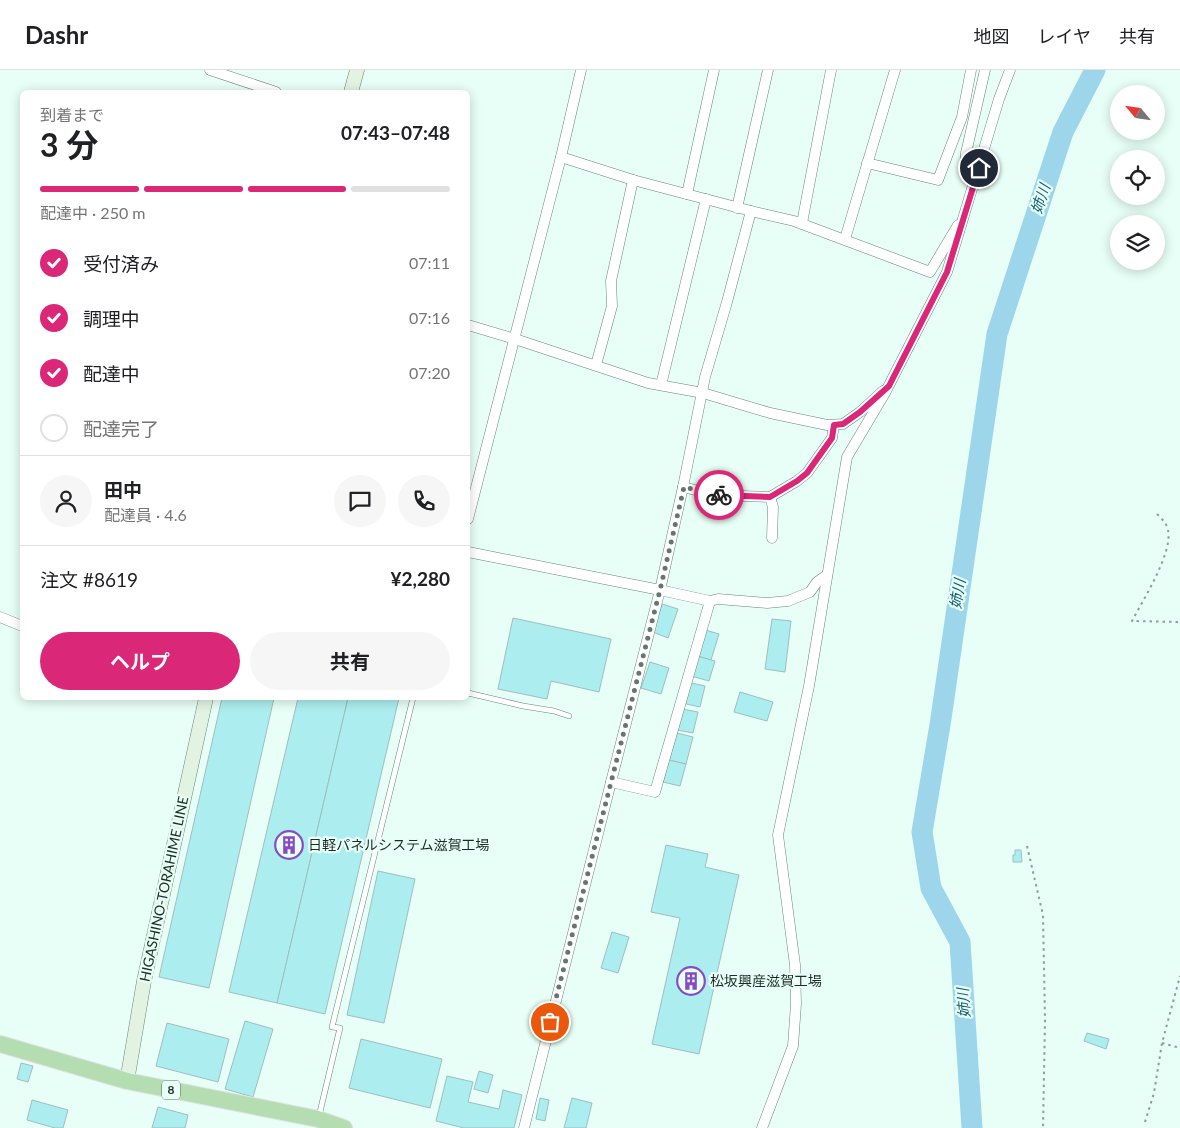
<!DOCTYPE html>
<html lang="ja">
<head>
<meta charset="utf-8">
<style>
	body { margin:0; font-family:Lato,"Noto Sans JP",sans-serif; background:#f6f6f6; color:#202124; height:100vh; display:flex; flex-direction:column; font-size:19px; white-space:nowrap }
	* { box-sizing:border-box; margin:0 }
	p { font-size:16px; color:#757577 }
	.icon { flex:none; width:28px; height:28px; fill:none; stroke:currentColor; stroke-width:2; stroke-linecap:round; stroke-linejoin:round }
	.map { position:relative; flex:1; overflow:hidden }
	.panel { position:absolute; left:20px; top:20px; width:450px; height:610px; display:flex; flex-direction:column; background:#fff; border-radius:8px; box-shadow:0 2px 12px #0003 }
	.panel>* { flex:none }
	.needle { width:32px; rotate:299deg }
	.buttons { position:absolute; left:1110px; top:15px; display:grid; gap:10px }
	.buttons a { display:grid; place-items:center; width:55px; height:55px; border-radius:50%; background:#fff; box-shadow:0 2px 12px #0003; font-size:25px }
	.pin { position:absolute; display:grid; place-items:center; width:42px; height:42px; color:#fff; margin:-21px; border:2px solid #fff; border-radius:50%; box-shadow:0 1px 5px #0007 }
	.courier { position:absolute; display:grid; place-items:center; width:50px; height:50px; margin:-25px; border:4px solid #db2777; border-radius:50%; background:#fff; color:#222; box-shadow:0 1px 6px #0007 }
	.overview em { font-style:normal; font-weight:700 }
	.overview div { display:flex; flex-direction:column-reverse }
	.overview { display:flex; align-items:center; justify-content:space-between; height:85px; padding:0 20px }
	h1 { font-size:32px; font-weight:700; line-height:38px }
	.bar { display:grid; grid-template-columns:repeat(4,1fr); gap:8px 5px; align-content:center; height:60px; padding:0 20px }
	.bar i { height:6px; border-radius:4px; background:#e0e0e0 }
	.bar .active { background:#db2777 }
	.bar p { grid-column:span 4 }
	.line { display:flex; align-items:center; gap:12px; padding:0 20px; border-top:1px solid #e0e0e0 }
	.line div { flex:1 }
	.round { display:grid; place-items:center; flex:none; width:52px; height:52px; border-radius:26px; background:#f6f6f6 }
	ol { padding:0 20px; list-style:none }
	li { display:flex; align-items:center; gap:15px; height:55px }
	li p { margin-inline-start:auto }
	li .icon { padding:5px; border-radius:50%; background:#db2777; color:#fff; stroke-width:4 }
	li:last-child { color:#757577 }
	li i { width:28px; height:28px; border:2px solid #e0e0e0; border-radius:50% }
	.action { display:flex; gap:10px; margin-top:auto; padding:10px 20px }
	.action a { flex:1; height:58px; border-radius:30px; background:#db2777; color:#fff; font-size:20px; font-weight:700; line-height:58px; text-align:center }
	.action a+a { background:#f6f6f6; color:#202124 }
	header { display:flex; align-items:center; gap:30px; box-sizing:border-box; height:70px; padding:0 25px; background:#fff; border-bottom:1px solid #e0e0e0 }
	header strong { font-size:24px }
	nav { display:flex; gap:28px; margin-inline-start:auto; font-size:18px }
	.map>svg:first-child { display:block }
</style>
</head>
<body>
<header>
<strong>Dashr</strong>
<nav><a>地図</a><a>レイヤ</a><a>共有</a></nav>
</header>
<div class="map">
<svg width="1180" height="1058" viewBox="0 0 1180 1058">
	<rect width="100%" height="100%" fill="#e7fff6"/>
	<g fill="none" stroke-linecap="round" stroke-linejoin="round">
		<path stroke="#9dd5eb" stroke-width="21" d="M972,1058l-12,-186 -29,-54 -9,-56 18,-107 57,-391 66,-202 32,-62"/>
	</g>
	<g fill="#aceeef" stroke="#9ebebf">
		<path d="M662,534l16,5 -10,29 -15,-6z"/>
		<path d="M513,548l98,21 -12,53 -48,-11 -4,18 -49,-10z"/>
		<path d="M772,549l19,2 -6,51 -20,-3z"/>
		<path d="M705,560l14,4 -8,26 -14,-4z"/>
		<path d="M697,586l18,5 -6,20 -18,-5z"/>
		<path d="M650,592l19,6 -8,26 -20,-6z"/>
		<path d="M687,612l18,4 -5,21 -18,-4z"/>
		<path d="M740,622l33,10 -6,19 -33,-9z"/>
		<path d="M222,628h52l-65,290 -50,-11z"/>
		<path d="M298,628h50l-71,305 -48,-11z"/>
		<path d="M348,628h51l-74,316 -48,-11z"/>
		<path d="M682,639l16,3 -5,21 -16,-3z"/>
		<path d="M677,663l16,4 -7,27 -17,-4z"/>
		<path d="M669,690l17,4 -6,22 -17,-4z"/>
		<path d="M666,775l42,9 -3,13 34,8 -40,179 -47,-10 28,-126 -29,-6z"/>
		<path d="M1015,780h6l1,12h-9v-7h2z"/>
		<path d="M378,801l37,8 -31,144 -37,-8z"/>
		<path d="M612,862l17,5 -11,36 -17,-5z"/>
		<path d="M245,951l28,8 -20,68 -28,-8z"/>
		<path d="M167,953l62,16 -11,43 -62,-16z"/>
		<path d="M1087,963l22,6 -3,10 -22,-8z"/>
		<path d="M361,969l81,20 -12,49 -81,-20z"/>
		<path d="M21,993l12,3 -5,16 -11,-3z"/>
		<path d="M479,1001l14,4 -5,18 -14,-4z"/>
		<path d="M447,1006l26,6 -5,20 31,7 4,-19 19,5 -8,33h-50l-28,-7z"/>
		<path d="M540,1028l9,2 -4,21 -9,-2z"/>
		<path d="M572,1028l20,5 -6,25h-22z"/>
		<path d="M32,1030l36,10 -5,18h-8l-28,-8z"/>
		<path d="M158,1037l30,8 -3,13h-33z"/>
	</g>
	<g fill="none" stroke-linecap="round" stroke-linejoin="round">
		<defs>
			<g id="service">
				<path d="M468,623l55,13 31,5 15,5"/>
				<path d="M319,1046l21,-88 -8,-1 81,-329"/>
			</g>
			<g id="minor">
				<path d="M210,0l66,22"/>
				<path d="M867,93l71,17 24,-63 9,-47"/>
				<path d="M974,116l-9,-22 1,-11 19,-83"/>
				<path d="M687,124l27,-124"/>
				<path d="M737,138l31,-138"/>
				<path d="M751,141l43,10 136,51 28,-47"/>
				<path d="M802,153l29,-153"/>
				<path d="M845,169l50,-169"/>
				<path d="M468,255l47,14 133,44 55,10 67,20 57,12 16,-1 17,-12 23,-21"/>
				<path d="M596,295l16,-59 -1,-25 22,-101"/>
				<path d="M661,315l45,-186"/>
				<path d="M683,417l32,8 55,2 3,10 -1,31"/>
				<path d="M770,427l27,-16 10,-8 25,-35 2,-13"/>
				<path d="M468,449l93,-362 20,-87"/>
				<path d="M468,482l192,38 23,-103 22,-110 22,-75 24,-91 -118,-31 -72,-23"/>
				<path d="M0,547l22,9"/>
				<path d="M611,712l49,-192 50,11"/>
				<path d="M524,1058l87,-346 44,10 55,-191 8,-2 49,4 21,-2 22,-9 7,-10 10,-7"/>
				<path d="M762,1058l31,-82 3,-42 -1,-39 -17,-130 31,-149 38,-229 38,-64 62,-121 52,-173 11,-29"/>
			</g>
			<g id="secondary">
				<path d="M351,22l6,-22"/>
				<path d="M127,1011l17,-100 62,-283"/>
			</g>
			<path id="trunk" d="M0,974l127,37 191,38 26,9"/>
		</defs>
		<use href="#service" stroke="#69847a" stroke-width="6"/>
		<use href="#minor" stroke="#69847a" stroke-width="11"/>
		<use href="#secondary" stroke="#69847a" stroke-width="15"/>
		<use href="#trunk" stroke="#e0e1e1" stroke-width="18"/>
		<g stroke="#8c9f98" stroke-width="2" stroke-dasharray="2.5 4" stroke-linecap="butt">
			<path d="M1157,444c5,5 10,10 11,16 5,23 -25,70 -36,91l48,1"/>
			<path d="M1027,776l16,69 2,105 -2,108"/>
			<path d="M1162,973l18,5"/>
			<path d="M1145,1052l9,-29 8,-50 18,-67"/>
		</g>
		<use href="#service" stroke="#fff" stroke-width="5"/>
		<use href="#minor" stroke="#fff" stroke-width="10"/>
		<use href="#secondary" stroke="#e3f3e2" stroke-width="14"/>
		<use href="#trunk" stroke="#b4deb2" stroke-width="16"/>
	</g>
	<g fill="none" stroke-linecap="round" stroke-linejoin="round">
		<path stroke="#65756f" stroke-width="5" stroke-dasharray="0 9" d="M550,952l110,-432 24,-103 35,8"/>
		<path stroke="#db2777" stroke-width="6" d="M719,425l51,2 27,-16 10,-8 25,-35 2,-13 9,-1 17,-12 29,-26 58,-114 32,-104"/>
	</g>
	<defs>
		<symbol id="building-ring" viewBox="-11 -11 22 22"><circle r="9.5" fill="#e7fff6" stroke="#884bc1" stroke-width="1.5"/><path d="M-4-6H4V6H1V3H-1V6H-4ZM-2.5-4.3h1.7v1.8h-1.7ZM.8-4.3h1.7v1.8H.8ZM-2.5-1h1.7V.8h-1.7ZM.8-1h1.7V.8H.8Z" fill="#884bc1"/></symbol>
	</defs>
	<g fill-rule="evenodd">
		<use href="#building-ring" x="273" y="759" width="32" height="32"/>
		<use href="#building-ring" x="675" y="895" width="32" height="32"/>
	</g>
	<g text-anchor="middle" stroke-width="4.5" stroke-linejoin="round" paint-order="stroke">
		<rect fill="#e7fff6" stroke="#5b6b64" stroke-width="1" x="162" y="1010.5" width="18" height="19" rx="4"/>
		<g font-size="12" font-weight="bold" fill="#1f2b26">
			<text x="171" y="1024">8</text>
		</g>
		<g font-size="14" fill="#1f2b26" stroke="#e7fff6" text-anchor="start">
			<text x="308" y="780">日軽パネルシステム滋賀工場</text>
			<text x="710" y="916">松坂興産滋賀工場</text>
		</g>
		<g font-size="14" fill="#1f2b26" stroke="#e7fff6">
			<text transform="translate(164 819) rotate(-78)" y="5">HIGASHINO-TORAHIME LINE</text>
		</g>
		<g font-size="15" font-style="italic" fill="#196076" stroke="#e7fff6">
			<text transform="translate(1041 129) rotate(-72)" y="5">姉川</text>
			<text transform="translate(958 524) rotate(-81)" y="5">姉川</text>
			<text transform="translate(964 933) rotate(-94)" y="5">姉川</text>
		</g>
	</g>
</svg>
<div class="buttons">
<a><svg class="needle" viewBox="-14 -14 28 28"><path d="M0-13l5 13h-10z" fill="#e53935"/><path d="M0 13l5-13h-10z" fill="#757577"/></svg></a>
<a><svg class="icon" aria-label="locate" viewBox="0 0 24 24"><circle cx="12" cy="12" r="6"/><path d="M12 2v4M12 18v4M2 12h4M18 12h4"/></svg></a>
<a><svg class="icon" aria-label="layers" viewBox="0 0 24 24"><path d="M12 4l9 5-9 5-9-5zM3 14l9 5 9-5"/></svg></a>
</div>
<div class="pin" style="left:550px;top:952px;background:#ea580c"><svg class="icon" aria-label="bag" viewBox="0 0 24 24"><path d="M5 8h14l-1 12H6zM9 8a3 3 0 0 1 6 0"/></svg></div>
<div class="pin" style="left:979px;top:98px;background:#1f2937"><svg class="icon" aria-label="home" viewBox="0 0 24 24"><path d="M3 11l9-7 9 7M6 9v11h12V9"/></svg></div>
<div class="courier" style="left:719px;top:425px"><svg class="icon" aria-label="bike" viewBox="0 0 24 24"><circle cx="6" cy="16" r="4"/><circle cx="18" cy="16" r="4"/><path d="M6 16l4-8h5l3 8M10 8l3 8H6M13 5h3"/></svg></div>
<section class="panel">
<div class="overview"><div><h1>3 分</h1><p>到着まで</p></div><em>07:43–07:48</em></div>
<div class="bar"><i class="active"></i><i class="active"></i><i class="active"></i><i></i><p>配達中 · 250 m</p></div>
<ol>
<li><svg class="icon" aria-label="check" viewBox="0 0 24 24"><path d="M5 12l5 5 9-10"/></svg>受付済み<p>07:11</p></li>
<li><svg class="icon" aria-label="check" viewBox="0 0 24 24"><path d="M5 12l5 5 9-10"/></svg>調理中<p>07:16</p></li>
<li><svg class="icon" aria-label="check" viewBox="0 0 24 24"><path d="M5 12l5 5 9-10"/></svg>配達中<p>07:20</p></li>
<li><i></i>配達完了</li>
</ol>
<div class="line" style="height:90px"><a class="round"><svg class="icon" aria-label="person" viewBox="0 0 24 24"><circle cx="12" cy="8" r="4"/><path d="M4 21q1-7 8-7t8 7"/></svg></a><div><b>田中</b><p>配達員 · 4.6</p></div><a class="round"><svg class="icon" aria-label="chat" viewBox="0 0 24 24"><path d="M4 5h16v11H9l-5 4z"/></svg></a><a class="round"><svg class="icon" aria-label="phone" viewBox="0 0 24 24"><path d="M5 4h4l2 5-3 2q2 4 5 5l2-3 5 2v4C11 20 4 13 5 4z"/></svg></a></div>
<div class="line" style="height:65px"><div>注文 #8619</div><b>¥2,280</b></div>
<div class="action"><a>ヘルプ</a><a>共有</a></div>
</section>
</div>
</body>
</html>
